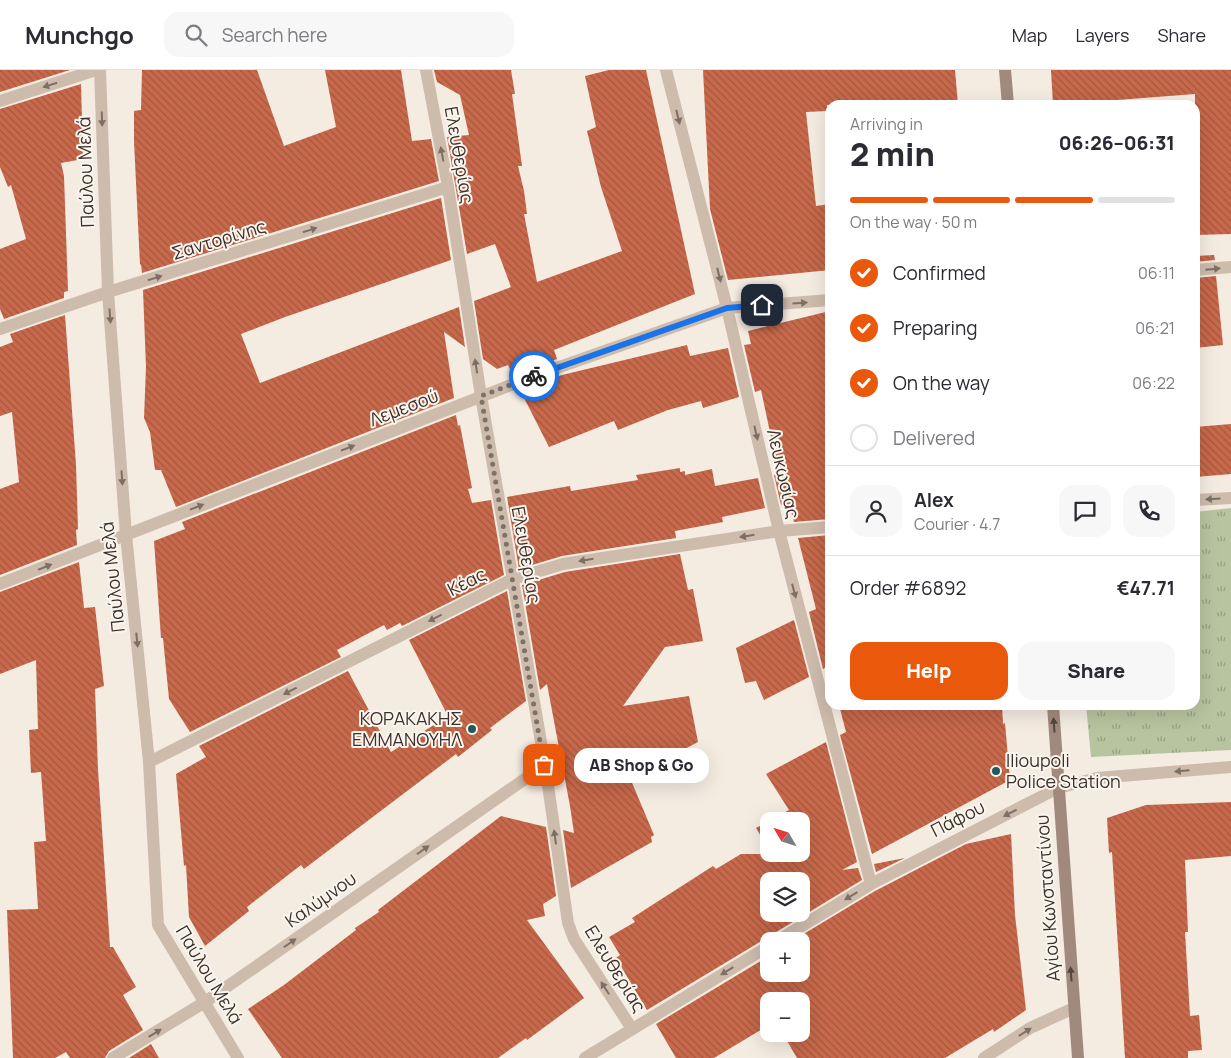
<!DOCTYPE html>
<html lang="en">
<head>
<meta charset="utf-8">
<style>
	body { margin:0; font-family:Manrope,sans-serif; background:#f7f7f7; color:#2b2b33; height:100vh; display:flex; flex-direction:column; font-size:19px; white-space:nowrap }
	* { box-sizing:border-box; margin:0 }
	p { font-size:16px; color:#7c7c81 }
	.icon { flex:none; width:28px; height:28px; fill:none; stroke:currentColor; stroke-width:2; stroke-linecap:round; stroke-linejoin:round }
	.map { position:relative; flex:1; overflow:hidden }
	.panel { position:absolute; left:825px; top:30px; width:375px; height:610px; display:flex; flex-direction:column; background:#fff; border-radius:15px; box-shadow:0 5px 20px #0002 }
	.panel>* { flex:none }
	.needle { width:32px; rotate:308deg }
	.buttons { position:absolute; left:760px; top:742px; display:grid; gap:10px }
	.buttons a { display:grid; place-items:center; width:50px; height:50px; border-radius:10px; background:#fff; box-shadow:0 5px 20px #0002; font-size:25px }
	.pin { position:absolute; display:grid; place-items:center; width:42px; height:42px; color:#fff; margin:-21px; border-radius:10px; box-shadow:0 2px 8px #0006 }
	.courier { position:absolute; display:grid; place-items:center; width:50px; height:50px; margin:-25px; border:4px solid #1a73e8; border-radius:50%; background:#fff; color:#222; box-shadow:0 1px 6px #0007 }
	.bubble { position:absolute; height:35px; border-radius:15px; background:#fff; box-shadow:0 5px 20px #0002; font-size:16px; font-weight:800; line-height:35px; text-align:center }
	.summary em { font-style:normal; font-weight:800 }
	.summary div { display:flex; flex-direction:column-reverse }
	.summary { display:flex; align-items:center; justify-content:space-between; height:85px; padding:0 25px }
	h1 { font-size:32px; font-weight:800; line-height:38px }
	.bar { display:grid; grid-template-columns:repeat(4,1fr); gap:8px 5px; align-content:center; height:60px; padding:0 25px }
	.bar i { height:6px; border-radius:4px; background:#e1e1e2 }
	.bar .selected { background:#ea580c }
	.bar p { grid-column:span 4 }
	.line { display:flex; align-items:center; gap:12px; padding:0 25px; border-top:1px solid #e1e1e2 }
	.line div { flex:1 }
	.round { display:grid; place-items:center; flex:none; width:52px; height:52px; border-radius:15px; background:#f7f7f7 }
	ol { padding:0 25px; list-style:none }
	li { display:flex; align-items:center; gap:15px; height:55px }
	li p { margin-inline-start:auto }
	li .icon { padding:5px; border-radius:50%; background:#ea580c; color:#fff; stroke-width:4 }
	li:last-child { color:#7c7c81 }
	li i { width:28px; height:28px; border:2px solid #e1e1e2; border-radius:50% }
	.cta { display:flex; gap:10px; margin-top:auto; padding:10px 25px }
	.cta a { flex:1; height:58px; border-radius:15px; background:#ea580c; color:#fff; font-size:20px; font-weight:800; line-height:58px; text-align:center }
	.cta a+a { background:#f7f7f7; color:#2b2b33 }
	header { display:flex; align-items:center; gap:30px; box-sizing:border-box; height:70px; padding:0 25px; background:#fff; border-bottom:1px solid #e1e1e2 }
	header strong { font-size:24px }
	nav { display:flex; gap:28px; margin-inline-start:auto; font-size:18px }
	.search { width:350px; height:45px; background:#f7f7f7; display:flex; align-items:center; gap:12px; box-sizing:border-box; padding:0 18px; border-radius:15px; color:#7c7c81; font-size:19px }
	.map>svg:first-child { display:block }
</style>
</head>
<body>
<header>
<strong>Munchgo</strong>
<div class="search"><svg class="icon" aria-label="search" viewBox="0 0 24 24"><circle cx="10" cy="10" r="6"/><path d="M15 15l6 6"/></svg>Search here</div>
<nav><a>Map</a><a>Layers</a><a>Share</a></nav>
</header>
<div class="map">
<svg width="1231" height="988" viewBox="0 0 1231 988">
	<defs>
		<pattern id="grass-tufts" width="24" height="20" patternUnits="userSpaceOnUse" patternTransform="scale(1.25)"><rect width="24" height="20" fill="#b8c4a0"/><path d="M3 7l-1-3M5 7V3M7 7l1-3M15 17l-1-3M17 17v-4M19 17l1-3" fill="none" stroke="#97a083"/></pattern>
		<pattern id="building-back-hatch" width="6" height="6" patternUnits="userSpaceOnUse" patternTransform="scale(1.25)"><rect width="6" height="6" fill="#c8694b"/><path d="M-1 5l2 2M0 0l6 6M5-1l2 2" fill="none" stroke="#a4573f"/></pattern>
	</defs>
	<rect width="100%" height="100%" fill="#f4ebe1"/>
	<path fill="url(#grass-tufts)" d="M1231,438v242l-140,7 -5,-52h109v-193z"/>
	<g fill="url(#building-back-hatch)" fill-rule="evenodd">
		<path d="M0,0h70l-70,22z"/>
		<path d="M142,0h115l27,76 52,-19 -11,-57h76l11,71 19,-2 8,42 -297,92 -1,-9 -1,1 -6,-124v-30l7,-1z"/>
		<path d="M434,0h77l4,24h-3l10,72h-4l6,25 3,23h-3l13,68 85,-31 -21,-64 -14,-56 9,-4 -11,-51 24,-6h37l49,224 -141,56 3,9 -44,17 -5,-11 -11,4 -14,-10 -9,-58 37,-14 -16,-43 -28,10 -20,-117 22,-2 -9,-40 -23,-13z"/>
		<path d="M703,0h252l3,35h-131v6l-21,1 10,94 14,-2v66l-102,10 -18,-71z"/>
		<path d="M1051,0h180v164l-36,1v-141l-78,6 1,5h-65z"/>
		<path d="M81,14l2,75 -22,4 3,13 4,115 -4,1v6l-60,21 -4,-10v-60l26,-10 -15,-54 -3,2 -8,-20v-58z"/>
		<path d="M441,128l10,62 -166,57 -44,17 19,49 199,-76 6,40 -21,-15 10,66 -278,109 -15,-37h-6l-5,-38 -6,-14 2,-51 -3,-77z"/>
		<path d="M1214,185l1,5 -20,2v-6z"/>
		<path d="M1216,206l7,69 -28,3v-70z"/>
		<path d="M830,241v208l-36,3 -3,-11 -3,1 -1,-8 -6,1 -7,-30 5,-1 -18,-84 -6,2 -11,-47 7,-1 -3,-13z"/>
		<path d="M65,245l11,150 2,64 -2,1 1,15 -77,30v-86l19,-7 -7,-70 -12,4v-69l13,-5 -3,-8z"/>
		<path d="M687,275l3,11 38,-8 11,49 -36,11 -2,-7 -33,9 -50,20 -4,-9 -65,26 -29,-57 42,-15z"/>
		<path d="M456,345l2,11 2,-1 12,63 -4,1 4,14 19,-3 13,75 -102,51 -2,-3 -13,7 -3,-5 -47,25 4,7 -151,75 -21,-33 -6,-61h-2l-7,-97 31,-12 -3,-7z"/>
		<path d="M1231,354v50l-36,3v-50z"/>
		<path d="M680,398v4l5,-1v4l27,-6 3,17 43,-8 7,30 -43,9 1,5 -48,9 1,7 -114,18 -43,13 -12,-72 63,-11 1,5 67,-11 -2,-5z"/>
		<path d="M830,465v130l-7,4 -14,-57 7,-3 -18,-71z"/>
		<path d="M680,484l8,36 5,-1 10,52 -38,6 -42,59 66,-10 9,46 -68,36 24,57 -3,2 1,5 -81,46 -8,-58 11,3 -4,-27 -23,-122 -7,6 -18,-105 43,-13z"/>
		<path d="M79,492l5,46 11,-1 9,79 -9,3 3,81 12,177h3l23,40 -13,8 20,35 -34,21 -4,7h-35l-4,-6 -11,6h-42l-6,-148 31,-1 -4,-67 12,-1 -5,-69 -10,1 -2,-43 9,-1 -2,-69 -36,14v-82z"/>
		<path d="M507,521l19,110 -36,27 2,2 -34,27 -2,-3 -152,115 -3,-4 -54,42 2,4 -44,35 -16,-29 -3,-52 -2,1 -8,-92 30,-17 -7,-11 149,-75 43,81 57,-36 -39,-76z"/>
		<path d="M794,550l15,57 -45,23 -8,-19 -11,2 -9,-35z"/>
		<path d="M839,635h163l1,19 2,-1 5,57 -138,74 -32,-119 6,-3z"/>
		<path d="M826,672l31,120 -15,8 16,-2 4,12 -89,54 -3,4 -5,1 -118,71 -31,-52 4,-3 -11,-18 26,-15 -3,-4 81,-52 3,3 25,-15h60v-33h-32v29l-13,-22 33,-18 -23,-36zM769,811h32v33h-32z"/>
		<path d="M1231,732v54l-46,4 3,72h-3l5,84 9,-1 3,35 -14,1v7h-63l-13,-206 -3,1 -2,-35 39,-13z"/>
		<path d="M501,746l45,11 10,69 -13,8 2,12 -18,4 57,78 -57,42 -1,-2 -28,20h-216l-34,-49 36,-24 72,-55 -1,-2 24,-16 -1,-2z"/>
		<path d="M1011,764l4,81 11,95 -32,22 -1,-3 -48,29h-148l-14,-24h18v-33h-32v24l-55,33h-38l-20,-34 113,-68v18h32v-33h-9l83,-50 91,-47z"/>
		<path d="M905,788l-29,14 -2,-8z"/>
		<path d="M151,974l8,14h-30z"/>
	</g>
	<g fill="none" stroke-linecap="round" stroke-linejoin="round">
		<g stroke="#cdbbac" stroke-width="12">
			<path d="M100,0l8,222 18,243 23,227 9,163 80,133"/>
			<path d="M426,0l22,117 33,209 64,369 23,158 6,16 58,90"/>
			<path d="M666,0l61,238 52,223 92,353"/>
			<path d="M0,31l96,-31"/>
			<path d="M1195,200l36,-3"/>
			<path d="M0,259l108,-37 340,-105"/>
			<path d="M1195,430l36,-2"/>
			<path d="M0,514l534,-208 193,-68 103,-8"/>
			<path d="M149,692l364,-183 50,-15 216,-33 51,-4"/>
			<path d="M777,871l94,-57 187,-96 39,-10 134,-11"/>
			<path d="M113,988l92,-56 340,-237"/>
			<path d="M585,988l184,-112"/>
			<path d="M984,988l46,-30 44,-20"/>
		</g>
		<g stroke="#a18a7d" stroke-width="12">
			<path d="M1005,0l3,35"/>
			<path d="M1053,635l25,353"/>
		</g>
	</g>
	<defs><path id="oneway-solid" d="M-6-.8H1V-3.2L6.5 0L1 3.2V.8H-6Z" transform="scale(1.25)"/></defs>
	<g fill="#7d6f65">
		<use href="#oneway-solid" transform="translate(50 15) rotate(162)"/>
		<use href="#oneway-solid" transform="translate(678 47) rotate(76)"/>
		<use href="#oneway-solid" transform="translate(102 49) rotate(88)"/>
		<use href="#oneway-solid" transform="translate(442 84) rotate(-101)"/>
		<use href="#oneway-solid" transform="translate(310 160) rotate(-17)"/>
		<use href="#oneway-solid" transform="translate(1213 199) rotate(-5)"/>
		<use href="#oneway-solid" transform="translate(719 205) rotate(76)"/>
		<use href="#oneway-solid" transform="translate(155 208) rotate(-17)"/>
		<use href="#oneway-solid" transform="translate(800 233) rotate(-4)"/>
		<use href="#oneway-solid" transform="translate(110 246) rotate(86)"/>
		<use href="#oneway-solid" transform="translate(476 296) rotate(-99)"/>
		<use href="#oneway-solid" transform="translate(756 363) rotate(77)"/>
		<use href="#oneway-solid" transform="translate(348 378) rotate(-21)"/>
		<use href="#oneway-solid" transform="translate(122 408) rotate(86)"/>
		<use href="#oneway-solid" transform="translate(1213 429) rotate(176)"/>
		<use href="#oneway-solid" transform="translate(197 437) rotate(-21)"/>
		<use href="#oneway-solid" transform="translate(747 466) rotate(171)"/>
		<use href="#oneway-solid" transform="translate(586 490) rotate(171)"/>
		<use href="#oneway-solid" transform="translate(45 497) rotate(-22)"/>
		<use href="#oneway-solid" transform="translate(794 521) rotate(75)"/>
		<use href="#oneway-solid" transform="translate(435 548) rotate(153)"/>
		<use href="#oneway-solid" transform="translate(137 570) rotate(84)"/>
		<use href="#oneway-solid" transform="translate(290 621) rotate(153)"/>
		<use href="#oneway-solid" transform="translate(1182 701) rotate(175)"/>
		<use href="#oneway-solid" transform="translate(1010 743) rotate(153)"/>
		<use href="#oneway-solid" transform="translate(555 767) rotate(-98)"/>
		<use href="#oneway-solid" transform="translate(423 780) rotate(-35)"/>
		<use href="#oneway-solid" transform="translate(851 826) rotate(149)"/>
		<use href="#oneway-solid" transform="translate(290 873) rotate(-35)"/>
		<use href="#oneway-solid" transform="translate(727 901) rotate(149)"/>
		<use href="#oneway-solid" transform="translate(605 918) rotate(-123)"/>
		<use href="#oneway-solid" transform="translate(1025 962) rotate(-32)"/>
		<use href="#oneway-solid" transform="translate(155 963) rotate(-31)"/>
	</g>
	<g fill="#544640">
		<use href="#oneway-solid" transform="translate(1054 655) rotate(-94)"/>
		<use href="#oneway-solid" transform="translate(1071 904) rotate(-94)"/>
	</g>
	<g fill="none" stroke-linecap="round" stroke-linejoin="round">
		<path stroke="#7c716b" stroke-width="5" stroke-dasharray="0 9" d="M534,306l-53,20 63,369"/>
		<path stroke="#1a73e8" stroke-width="6" d="M534,306l193,-68 35,-3"/>
	</g>
	<g fill="#1f5a5e" stroke="#fbf5ee" stroke-width="2">
		<circle cx="472" cy="659" r="5"/>
		<circle cx="996" cy="701" r="5"/>
	</g>
	<g text-anchor="middle" stroke-width="4" stroke-linejoin="round" paint-order="stroke">
		<g font-size="18" fill="#3b302b" stroke="#fbf5ee">
			<text transform="translate(459 85) rotate(80)" y="6">Ελευθερίας</text>
			<text transform="translate(86 102) rotate(-92)" y="6">Παύλου Μελά</text>
			<text transform="translate(219 170) rotate(-17)" y="6">Σαντορίνης</text>
			<text transform="translate(404 338) rotate(-21)" y="6">Λεμεσού</text>
			<text transform="translate(783 404) rotate(77)" y="6">Λευκωσίας</text>
			<text transform="translate(526 485) rotate(80)" y="6">Ελευθερίας</text>
			<text transform="translate(113 507) rotate(-96)" y="6">Παύλου Μελά</text>
			<text transform="translate(467 512) rotate(-27)" y="6">Κέας</text>
			<text transform="translate(958 749) rotate(-27)" y="6">Πάφου</text>
			<text transform="translate(1048 828) rotate(-94)" y="6">Αγίου Κωνσταντίνου</text>
			<text transform="translate(321 830) rotate(-35)" y="6">Καλύμνου</text>
			<text transform="translate(615 899) rotate(58)" y="6">Ελευθερίας</text>
			<text transform="translate(209 905) rotate(59)" y="6">Παύλου Μελά</text>
		</g>
		<g font-size="18" fill="#3b302b" stroke="#fbf5ee" text-anchor="end">
			<text x="462" y="655">ΚΟΡΑΚΑΚΗΣ<tspan x="462" dy="21">ΕΜΜΑΝΟΥΗΛ</tspan></text>
			<text x="1006" y="697" text-anchor="start">Ilioupoli<tspan x="1006" dy="21">Police Station</tspan></text>
		</g>
	</g>
</svg>
<div class="buttons">
<a><svg class="needle" viewBox="-14 -14 28 28"><path d="M0-13l5 13h-10z" fill="#e53935"/><path d="M0 13l5-13h-10z" fill="#7c7c81"/></svg></a>
<a><svg class="icon" aria-label="layers" viewBox="0 0 24 24"><path d="M12 4l9 5-9 5-9-5zM3 14l9 5 9-5"/></svg></a>
<a>+</a>
<a>−</a>
</div>
<div class="pin" style="left:544px;top:695px;background:#ea580c"><svg class="icon" aria-label="bag" viewBox="0 0 24 24"><path d="M5 8h14l-1 12H6zM9 8a3 3 0 0 1 6 0"/></svg></div>
<div class="pin" style="left:762px;top:235px;background:#1f2937"><svg class="icon" aria-label="home" viewBox="0 0 24 24"><path d="M3 11l9-7 9 7M6 9v11h12V9"/></svg></div>
<div class="courier" style="left:534px;top:306px"><svg class="icon" aria-label="bike" viewBox="0 0 24 24"><circle cx="6" cy="16" r="4"/><circle cx="18" cy="16" r="4"/><path d="M6 16l4-8h5l3 8M10 8l3 8H6M13 5h3"/></svg></div>
<div class="bubble" style="left:574px;top:678px;width:135px">ΑΒ Shop &amp; Go</div>
<section class="panel">
<div class="summary"><div><h1>2 min</h1><p>Arriving in</p></div><em>06:26–06:31</em></div>
<div class="bar"><i class="selected"></i><i class="selected"></i><i class="selected"></i><i></i><p>On the way · 50 m</p></div>
<ol>
<li><svg class="icon" aria-label="check" viewBox="0 0 24 24"><path d="M5 12l5 5 9-10"/></svg>Confirmed<p>06:11</p></li>
<li><svg class="icon" aria-label="check" viewBox="0 0 24 24"><path d="M5 12l5 5 9-10"/></svg>Preparing<p>06:21</p></li>
<li><svg class="icon" aria-label="check" viewBox="0 0 24 24"><path d="M5 12l5 5 9-10"/></svg>On the way<p>06:22</p></li>
<li><i></i>Delivered</li>
</ol>
<div class="line" style="height:90px"><a class="round"><svg class="icon" aria-label="person" viewBox="0 0 24 24"><circle cx="12" cy="8" r="4"/><path d="M4 21q1-7 8-7t8 7"/></svg></a><div><b>Alex</b><p>Courier · 4.7</p></div><a class="round"><svg class="icon" aria-label="chat" viewBox="0 0 24 24"><path d="M4 5h16v11H9l-5 4z"/></svg></a><a class="round"><svg class="icon" aria-label="phone" viewBox="0 0 24 24"><path d="M5 4h4l2 5-3 2q2 4 5 5l2-3 5 2v4C11 20 4 13 5 4z"/></svg></a></div>
<div class="line" style="height:65px"><div>Order #6892</div><b>€47.71</b></div>
<div class="cta"><a>Help</a><a>Share</a></div>
</section>
</div>
</body>
</html>
